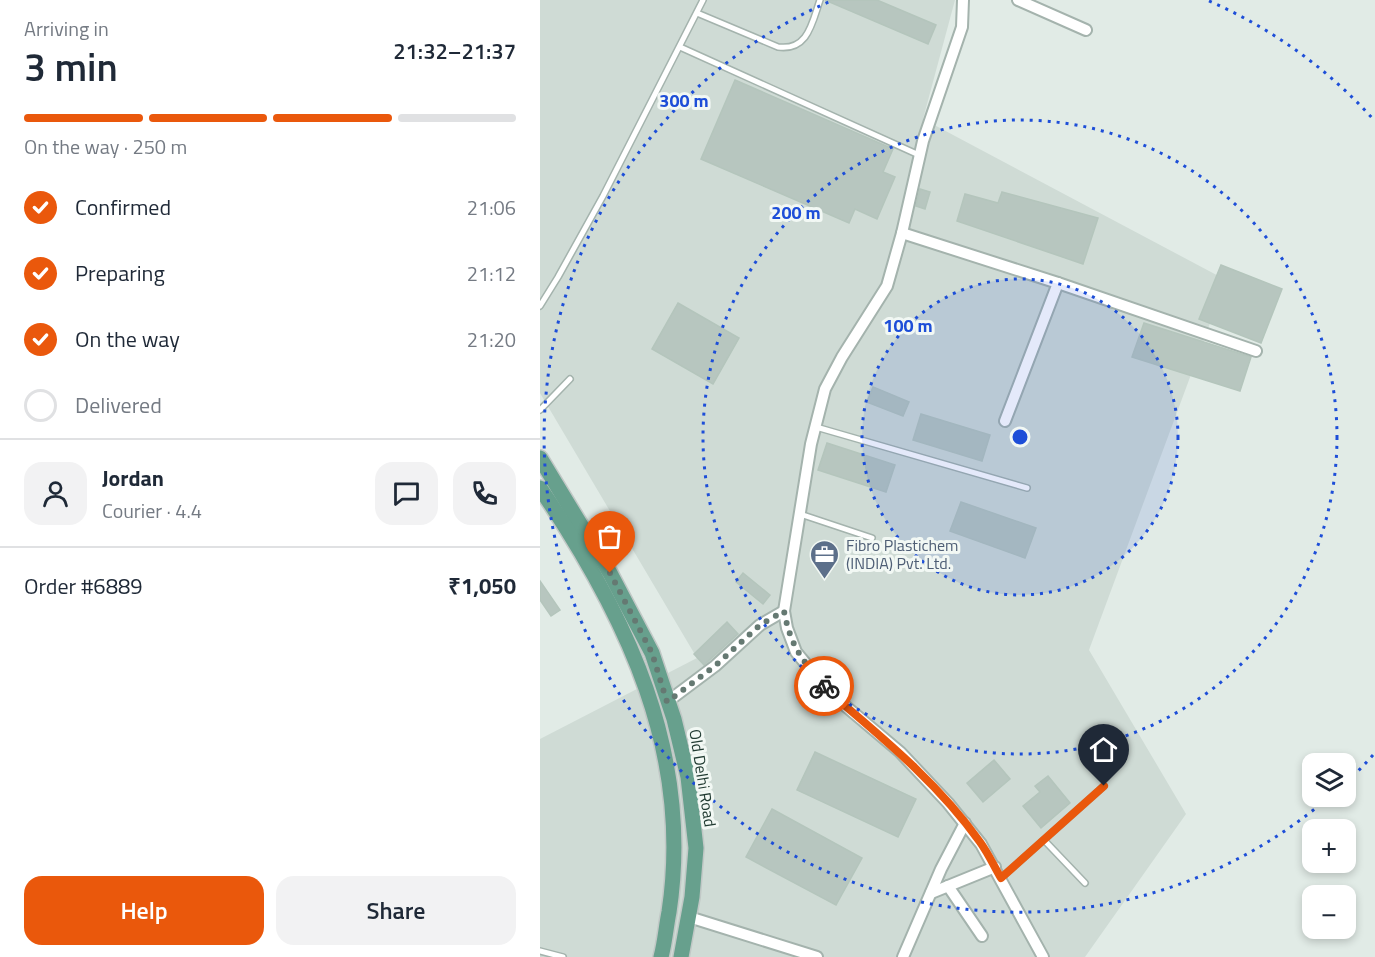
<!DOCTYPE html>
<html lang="en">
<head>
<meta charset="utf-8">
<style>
	body { margin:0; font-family:"Titillium Web",sans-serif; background:#f2f2f3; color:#1f2937; height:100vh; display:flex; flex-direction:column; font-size:22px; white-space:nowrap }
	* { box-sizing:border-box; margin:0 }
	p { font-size:20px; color:#747a83 }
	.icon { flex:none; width:33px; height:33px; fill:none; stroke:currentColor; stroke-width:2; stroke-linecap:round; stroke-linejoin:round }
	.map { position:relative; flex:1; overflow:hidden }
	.sheet { display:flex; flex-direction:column; background:#fff; width:540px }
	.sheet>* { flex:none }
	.buttons { position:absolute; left:762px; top:753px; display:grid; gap:12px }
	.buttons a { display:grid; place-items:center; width:54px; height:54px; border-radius:12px; background:#fff; box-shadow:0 3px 9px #0003; font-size:30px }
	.pin { position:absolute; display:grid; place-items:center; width:51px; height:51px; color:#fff; margin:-62px -26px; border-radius:50% 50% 50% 0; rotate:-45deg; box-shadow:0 0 6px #0007 }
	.pin .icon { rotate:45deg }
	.courier { position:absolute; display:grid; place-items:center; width:60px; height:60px; margin:-30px; border:4px solid #ea580c; border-radius:50%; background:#fff; color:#222; box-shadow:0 2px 8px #0007 }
	.head em { font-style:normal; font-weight:600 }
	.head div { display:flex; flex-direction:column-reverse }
	.head { display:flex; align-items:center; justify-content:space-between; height:102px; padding:0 24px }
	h1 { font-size:39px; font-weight:600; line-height:45px }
	.bar { display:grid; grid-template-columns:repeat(4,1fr); gap:9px 6px; align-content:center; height:72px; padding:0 24px }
	.bar i { height:8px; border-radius:4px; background:#e0e1e3 }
	.bar .current { background:#ea580c }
	.bar p { grid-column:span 4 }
	.line { display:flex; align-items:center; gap:15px; padding:0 24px; border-top:2px solid #e0e1e3 }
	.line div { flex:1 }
	.round { display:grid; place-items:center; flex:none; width:63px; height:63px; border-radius:18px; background:#f2f2f3 }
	ol { padding:0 24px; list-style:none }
	li { display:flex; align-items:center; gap:18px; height:66px }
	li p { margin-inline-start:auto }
	li .icon { padding:6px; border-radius:50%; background:#ea580c; color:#fff; stroke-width:4 }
	li:last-child { color:#747a83 }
	li i { width:33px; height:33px; border:3px solid #e0e1e3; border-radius:50% }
	.action { display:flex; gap:12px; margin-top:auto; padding:12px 24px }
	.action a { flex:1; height:69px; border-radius:18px; background:#ea580c; color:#fff; font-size:24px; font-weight:600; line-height:69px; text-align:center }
	.action a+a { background:#f2f2f3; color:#1f2937 }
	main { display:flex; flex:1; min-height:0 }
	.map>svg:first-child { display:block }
</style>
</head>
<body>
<main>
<section class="sheet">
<div class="head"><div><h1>3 min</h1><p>Arriving in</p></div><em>21:32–21:37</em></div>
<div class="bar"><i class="current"></i><i class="current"></i><i class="current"></i><i></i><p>On the way · 250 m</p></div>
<ol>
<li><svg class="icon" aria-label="check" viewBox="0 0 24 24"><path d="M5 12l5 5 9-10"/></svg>Confirmed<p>21:06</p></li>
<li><svg class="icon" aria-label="check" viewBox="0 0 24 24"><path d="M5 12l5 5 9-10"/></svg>Preparing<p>21:12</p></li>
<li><svg class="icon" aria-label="check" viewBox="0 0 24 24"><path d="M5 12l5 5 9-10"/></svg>On the way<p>21:20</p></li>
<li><i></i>Delivered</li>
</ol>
<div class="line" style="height:108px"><a class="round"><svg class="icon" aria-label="person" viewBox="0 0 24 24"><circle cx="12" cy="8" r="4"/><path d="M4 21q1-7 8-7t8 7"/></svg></a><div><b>Jordan</b><p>Courier · 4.4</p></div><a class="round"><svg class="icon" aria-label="chat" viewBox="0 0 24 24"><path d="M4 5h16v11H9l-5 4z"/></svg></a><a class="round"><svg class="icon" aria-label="phone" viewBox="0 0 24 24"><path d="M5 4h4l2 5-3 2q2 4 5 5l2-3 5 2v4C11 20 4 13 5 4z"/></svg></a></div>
<div class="line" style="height:78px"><div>Order #6889</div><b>₹1,050</b></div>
<div class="action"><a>Help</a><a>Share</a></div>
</section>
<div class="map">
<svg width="835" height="957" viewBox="0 0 835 957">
	<rect width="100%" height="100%" fill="#e1ebe6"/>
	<path fill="#cfdbd5" d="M0,0h415l-32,119 303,161 -137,370 97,164 -101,143h-545v-218l157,-81 -157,-265z"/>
	<g fill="#b7c6bf" stroke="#b4c5bc" stroke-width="1.5">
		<path d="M285,0h52l59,25 -8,19z"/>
		<path d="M195,80l158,69 -10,23 12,5 -18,42 -22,-10 -6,14 -148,-64z"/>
		<path d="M380,189l10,3 -5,17 -9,-3z"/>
		<path d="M462,192l96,26 -15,46 -126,-43 8,-27 33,9z"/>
		<path d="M681,265l61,24 -21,54 -62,-24z"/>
		<path d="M138,303l61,35 -26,46 -61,-35z"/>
		<path d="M604,323l107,34 -11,34 -108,-34z"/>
		<path d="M333,387l36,15 -6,14 -36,-14z"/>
		<path d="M381,414l69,21 -8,26 -69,-21z"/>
		<path d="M287,443l68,22 -9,27 -68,-22z"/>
		<path d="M421,502l75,26 -11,30 -75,-27z"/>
		<path d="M203,573l27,22 -7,9 -27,-22z"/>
		<path d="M0,581l20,29 -9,6 -11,-16z"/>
		<path d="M187,622l11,12 -34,31 -10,-11z"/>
		<path d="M275,752l101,47 -18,38 -101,-47z"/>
		<path d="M454,760l16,19 -27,23 -16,-19z"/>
		<path d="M508,776l22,27 -29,25 -18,-22 17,-14 -5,-6z"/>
		<path d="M232,809l90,49 -26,47 -90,-48z"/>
	</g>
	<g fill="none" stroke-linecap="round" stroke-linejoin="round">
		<defs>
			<g id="service">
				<path d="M157,13l81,34c30,4 34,-24 42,-47"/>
				<path d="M140,47l239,108"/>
				<path d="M0,306l18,-29 45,-81 100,-196"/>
				<path d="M0,410l30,-31"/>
				<path d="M276,427l211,61"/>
				<path d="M260,514l72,24"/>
				<path d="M504,840l41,43"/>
				<path d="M461,878l103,-92"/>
				<path d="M0,951l23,6"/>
			</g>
			<g id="minor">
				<path d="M423,0l-1,27 -39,114 -21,92 -15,53 -45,71 -17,32 -14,55 -27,167 3,17 9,24 34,41 70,59 48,51 33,41 62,113"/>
				<path d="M478,0l68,30"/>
				<path d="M362,233l156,50 198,68"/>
				<path d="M465,421l53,-138"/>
				<path d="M127,702l48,-36 45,-41 24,-14"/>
				<path d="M408,886l34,50"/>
				<path d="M391,893l64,-26"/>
				<path d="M149,917l128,40"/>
				<path d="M363,957l38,-88 24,-46"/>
			</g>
			<g id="primary">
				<path d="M0,458l70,115 42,80 22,66 14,58 8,71 -4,49 -11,60"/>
				<path d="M0,488c87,128 153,266 129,424 -3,15 -4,30 -8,45"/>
			</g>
		</defs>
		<use href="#service" stroke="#a4b3ad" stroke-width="8"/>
		<use href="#minor" stroke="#a4b3ad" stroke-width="14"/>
		<use href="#primary" stroke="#c1c8c6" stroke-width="18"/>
		<use href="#service" stroke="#fff" stroke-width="5"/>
		<use href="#minor" stroke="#fff" stroke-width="10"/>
		<use href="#primary" stroke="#67a08d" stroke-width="15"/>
	</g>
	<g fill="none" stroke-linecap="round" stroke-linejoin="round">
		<path stroke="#657972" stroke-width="6" stroke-dasharray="0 10.8" d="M70,573l42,80 15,49 48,-36 45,-41 24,-14c7,36 17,47 40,75"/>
		<path stroke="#ea580c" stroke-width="8" d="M284,686l6,7c54,46 109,91 150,149 8,11 14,24 21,36l103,-92"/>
	</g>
	<circle cx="480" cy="437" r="158" fill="#1d4ed8" fill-opacity=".12"/>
	<g fill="none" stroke="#1d4ed8" stroke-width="3" stroke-dasharray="3 6">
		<circle cx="480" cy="437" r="158"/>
		<circle cx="480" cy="437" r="317"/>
		<path d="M833 755A475 475 0 0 1 807 782M788 798A475 475 0 1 1 291 1M669 1A475 475 0 0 1 833 119"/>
	</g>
	<defs>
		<symbol id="office-pin" viewBox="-11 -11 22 30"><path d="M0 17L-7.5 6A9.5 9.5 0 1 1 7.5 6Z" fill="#5c6f8a" stroke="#f2f8f4"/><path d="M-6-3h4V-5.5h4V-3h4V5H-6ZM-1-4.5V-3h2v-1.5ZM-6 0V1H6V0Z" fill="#fff"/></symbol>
	</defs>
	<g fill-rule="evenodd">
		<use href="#office-pin" x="268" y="538" width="33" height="45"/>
	</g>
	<g text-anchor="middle" stroke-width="6" stroke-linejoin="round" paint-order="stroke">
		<g font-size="16" fill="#4e5e75" stroke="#f2f8f4" text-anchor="start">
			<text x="306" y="551">Fibro Plastichem<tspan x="306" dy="18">(INDIA) Pvt. Ltd.</tspan></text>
		</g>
		<g font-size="16" fill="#223c33" stroke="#f2f8f4">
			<text transform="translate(163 778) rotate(81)" y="6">Old Delhi Road</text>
		</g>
	</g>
	<circle cx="480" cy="437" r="9" fill="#1d4ed8" stroke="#f2f8f4" stroke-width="3"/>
	<g font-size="18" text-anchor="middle" font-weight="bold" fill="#1d4ed8" stroke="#f2f8f4" stroke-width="6" stroke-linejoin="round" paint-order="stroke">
		<text x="144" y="107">300 m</text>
		<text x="256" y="219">200 m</text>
		<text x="368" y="332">100 m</text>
	</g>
</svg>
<div class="buttons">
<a><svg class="icon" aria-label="layers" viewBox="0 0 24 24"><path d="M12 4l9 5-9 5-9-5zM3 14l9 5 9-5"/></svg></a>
<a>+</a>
<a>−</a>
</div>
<div class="pin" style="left:70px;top:573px;background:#ea580c"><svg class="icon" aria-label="bag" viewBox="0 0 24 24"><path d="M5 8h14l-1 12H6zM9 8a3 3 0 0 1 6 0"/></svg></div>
<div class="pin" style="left:564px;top:786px;background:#1f2937"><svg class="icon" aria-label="home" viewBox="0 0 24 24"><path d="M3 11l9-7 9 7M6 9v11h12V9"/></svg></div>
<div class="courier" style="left:284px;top:686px"><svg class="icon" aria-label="bike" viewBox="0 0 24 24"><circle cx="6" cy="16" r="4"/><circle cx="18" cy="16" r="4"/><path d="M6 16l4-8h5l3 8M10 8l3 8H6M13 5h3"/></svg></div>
</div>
</main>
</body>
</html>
